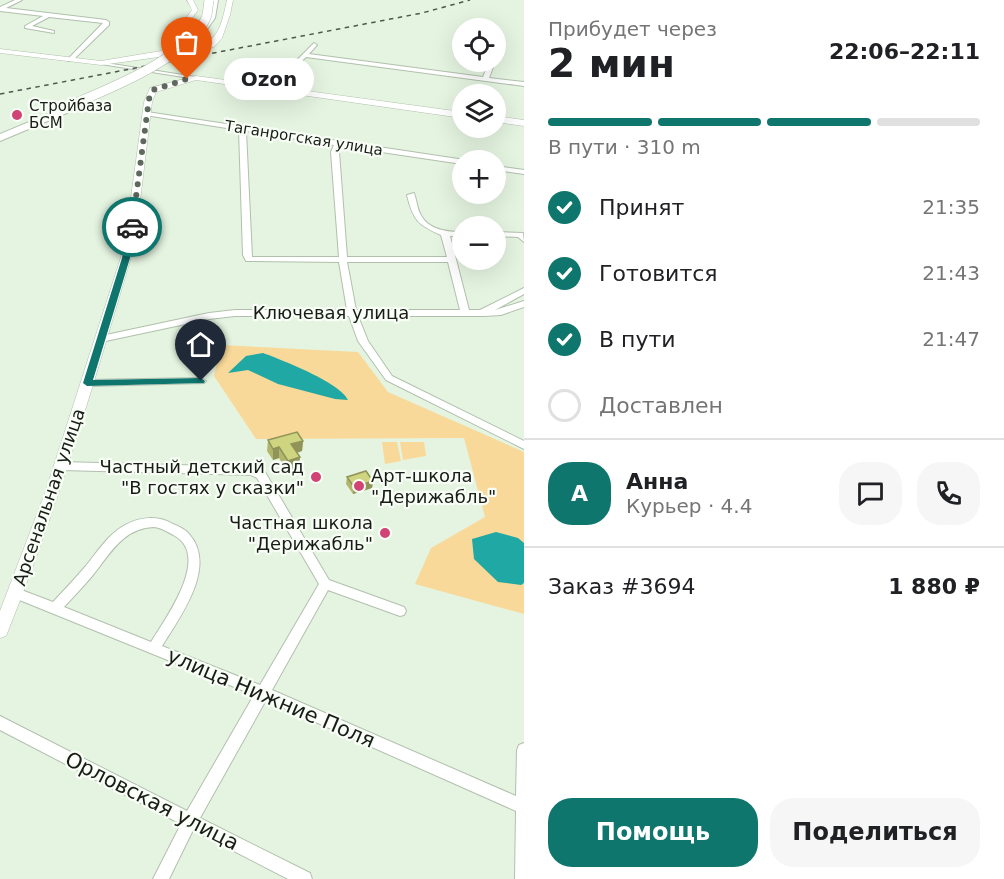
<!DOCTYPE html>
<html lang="ru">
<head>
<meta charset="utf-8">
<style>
	body { margin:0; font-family:"DejaVu Sans",sans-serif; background:#f6f6f6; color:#202124; height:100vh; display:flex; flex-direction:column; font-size:22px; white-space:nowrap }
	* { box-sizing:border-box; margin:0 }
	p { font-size:20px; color:#757577 }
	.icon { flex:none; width:33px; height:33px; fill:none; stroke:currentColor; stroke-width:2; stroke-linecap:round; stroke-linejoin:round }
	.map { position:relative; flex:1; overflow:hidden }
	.side { display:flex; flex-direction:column; background:#fff; width:480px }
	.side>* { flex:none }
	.buttons { position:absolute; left:452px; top:18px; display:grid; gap:12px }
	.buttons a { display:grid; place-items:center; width:54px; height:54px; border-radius:50%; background:#fff; box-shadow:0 6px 24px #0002; font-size:30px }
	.pin { position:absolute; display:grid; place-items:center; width:51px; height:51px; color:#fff; margin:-62px -26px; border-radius:50% 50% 50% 0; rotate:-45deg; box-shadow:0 0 6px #0007 }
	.pin .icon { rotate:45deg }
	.courier { position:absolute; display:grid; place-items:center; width:60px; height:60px; margin:-30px; border:4px solid #0f766e; border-radius:50%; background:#fff; color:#222; box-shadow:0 2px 8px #0007 }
	.bubble { position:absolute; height:42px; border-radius:21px; background:#fff; box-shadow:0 6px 24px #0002; font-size:20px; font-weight:800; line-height:42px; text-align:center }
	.head em { font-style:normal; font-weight:800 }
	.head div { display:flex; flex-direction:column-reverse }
	.head { display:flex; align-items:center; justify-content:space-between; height:102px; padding:0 24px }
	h1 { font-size:39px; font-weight:800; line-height:45px }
	.bar { display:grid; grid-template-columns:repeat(4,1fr); gap:9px 6px; align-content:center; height:72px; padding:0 24px }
	.bar i { height:8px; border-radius:4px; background:#e0e0e0 }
	.bar .current { background:#0f766e }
	.bar p { grid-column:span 4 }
	.line { display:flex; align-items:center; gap:15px; padding:0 24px; border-top:2px solid #e0e0e0 }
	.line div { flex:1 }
	.round { display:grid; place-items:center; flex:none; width:63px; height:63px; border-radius:24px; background:#f6f6f6 }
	ol { padding:0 24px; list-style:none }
	li { display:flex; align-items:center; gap:18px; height:66px }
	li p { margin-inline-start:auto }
	li .icon { padding:6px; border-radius:50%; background:#0f766e; color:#fff; stroke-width:4 }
	li:last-child { color:#757577 }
	li i { width:33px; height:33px; border:3px solid #e0e0e0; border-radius:50% }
	.action { display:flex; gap:12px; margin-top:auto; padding:12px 24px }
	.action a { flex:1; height:69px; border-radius:24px; background:#0f766e; color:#fff; font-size:24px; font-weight:800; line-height:69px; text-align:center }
	.action a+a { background:#f6f6f6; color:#202124 }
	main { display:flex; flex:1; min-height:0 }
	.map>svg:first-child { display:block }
</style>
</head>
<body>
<main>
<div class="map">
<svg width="524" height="879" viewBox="0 0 524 879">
	<rect width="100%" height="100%" fill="#e5f4e1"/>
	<g fill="#f8d999">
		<path d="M221,345l137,7 30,40 136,60v162l-109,-30 16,-36 54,-31 -21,-79 -208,1 -42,-63z"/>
		<path d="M382,442h15l4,19 -16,3z"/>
		<path d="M400,442h24l2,14 -23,4z"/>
	</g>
	<g fill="#20a8a5">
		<path d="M263,353c19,7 78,30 85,47l-13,-1 -57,-15 -30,-14 -20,3 18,-17z"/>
		<path d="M496,532l22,6 6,5v40l-3,2 -23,-3 -24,-23 -2,-20z"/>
	</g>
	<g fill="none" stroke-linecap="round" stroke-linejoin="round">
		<defs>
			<path id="pedestrian" d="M99,62l97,15 2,1 -2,1 -95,-15 -2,-1z"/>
			<g id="minor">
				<path d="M15,0h7l-16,8 100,12 3,2v3l-37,36h-4v-2l35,-36 -54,-6 -17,9 22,5v2l-29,-5v-2l18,-10 -43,-5v-4z"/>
				<path d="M314,43l3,2 -8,9 174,23 6,-15h6l-6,16 35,4v4l-218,-29 -33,33h-4v-2z"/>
				<path d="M497,46l5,1 -4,9 -3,2v-8z"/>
				<path d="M147,112l318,48h-3v4l-121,-18 -2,6 8,105h100l-6,-22c-23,-10 -28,-15 -34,-40l7,-2c3,8 3,17 8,24 8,13 26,15 40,15v4h-12l19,74h11l44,-22v6l-29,16 29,-9v6l-23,8 -16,1h-127l10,25 24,35 132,65v8l-138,-69 -28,-39 -9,-25h-114l-26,3 -108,23 -3,-1 -2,-2 5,-3 108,-23 26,-3h112l-8,-48 -90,-1h-3l-3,-6 -4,-125 -94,-15 -1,-1zM246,131l88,14 -3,7 8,105h-87zM347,262h101l12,48h-104z"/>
				<path d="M495,166l29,4v4l-29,-4z"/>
				<path d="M495,232l28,1 1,9 -6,-5 -23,-1z"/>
				<path d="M201,378l5,3 -2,2 -117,3 -5,-3 5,-3z"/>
				<path d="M61,462l192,5 12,5 64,108 75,27 2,4 -2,4 -4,1 -72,-26 -56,100 244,106 1,-46 2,-5 5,-2v136h-9l1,-68 -250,-111 -66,118 110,55 2,6h-24l-95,-49 -24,49h-16l28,-55 -181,-94v-14l187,95 67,-116 -242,-98 -2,-4 2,-4 4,-1 37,14c10,-11 21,-22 31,-34 13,-15 23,-33 41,-43 15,-8 33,-10 48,-1 5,2 12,5 16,10 29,32 -9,83 -27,112l98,39 59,-101 -62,-106 -6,-3 -190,-5 -4,-1 -1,-3 1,-3zM154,527c8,1 14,5 21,9 36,21 -10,83 -24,106l-87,-35c10,-11 20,-21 29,-32 17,-21 30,-47 61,-48z"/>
			</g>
			<g id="tertiary">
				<path d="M187,0h6l5,10 -29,40c43,-4 49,-7 58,-50h6l-3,15 -8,23 -8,9 -19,5 -94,13 -101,-12v-4l101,12 60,-10 31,-41z"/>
				<path d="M196,76l266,36v6l-266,-38 -40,12 -4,10 -16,132 -5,23c-37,126 -74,252 -123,374l-2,5 -6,2v-27l45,-118 76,-236 5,-23 18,-132 6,-14z"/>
				<path d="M495,116l29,4v6l-29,-4z"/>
			</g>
			<g id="primary">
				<path d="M210,0h8l-3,18 -20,28h-6l-1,-2 19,-26z"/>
				<path d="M70,105l5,3 -1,2 -74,31v-7z"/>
			</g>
		</defs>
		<use href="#pedestrian" stroke="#b1c0ad" stroke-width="2"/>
		<use href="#minor" stroke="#b1c0ad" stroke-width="2"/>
		<use href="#tertiary" stroke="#b1c0ad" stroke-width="1"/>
		<use href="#primary" stroke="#b1c0ad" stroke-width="2"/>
		<use href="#pedestrian" fill="#fff" fill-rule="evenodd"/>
		<use href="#minor" fill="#fff" fill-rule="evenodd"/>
		<use href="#tertiary" fill="#fff" fill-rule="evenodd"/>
		<use href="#primary" fill="#fff" fill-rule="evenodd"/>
		<path stroke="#4f584d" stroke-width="1.5" stroke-dasharray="4.5 4.5" stroke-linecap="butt" d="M0,94l422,-81 48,-13"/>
		<defs>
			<path id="primary-bridge" d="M66,107c38,-16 123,-49 140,-89 2,-5 2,-12 3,-18"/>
		</defs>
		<use href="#primary-bridge" stroke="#b1c0ad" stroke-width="10" stroke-linecap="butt"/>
		<use href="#primary-bridge" stroke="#fff" stroke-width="9"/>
	</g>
	<g fill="#b1b66d">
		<path d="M268,440l35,1 -1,10 -5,2 2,14 -12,4 -8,-13 -6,2 -6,-9z"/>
		<path d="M347,477l26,4 -1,7 -19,6 -7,-10z"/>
	</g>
	<g fill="#909459">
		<path d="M303,441l-1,10 -11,3v-10z"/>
		<path d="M279,447v11l-6,2v-11z"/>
		<path d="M300,457l-1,10 -12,4 1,-10z"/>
		<path d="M373,481l-1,7 -19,6 1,-7z"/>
	</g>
	<g fill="#ced47f" stroke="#909459" stroke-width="1.5">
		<path d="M297,432l6,9 -12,3 9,13 -12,4 -9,-14 -6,2 -5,-9z"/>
		<path d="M366,471l7,10 -19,6 -7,-10z"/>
	</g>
	<path fill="#0f766e" d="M129,226l7,1 -6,31 -37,122 108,-2 4,3 -1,2 -117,3 -4,-3 39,-125z"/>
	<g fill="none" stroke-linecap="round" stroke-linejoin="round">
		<path stroke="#5f685d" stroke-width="6" stroke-dasharray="0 10.8" d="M132,227l17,-128 4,-9 34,-11"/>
	</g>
	<g fill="#d04374" stroke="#f8fef6" stroke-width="2">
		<circle cx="17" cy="115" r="6"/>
		<circle cx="316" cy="477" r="6"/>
		<circle cx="359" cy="486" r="6"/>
		<circle cx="385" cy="533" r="6"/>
	</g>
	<g text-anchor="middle" stroke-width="4.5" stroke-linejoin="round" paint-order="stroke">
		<g font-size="15" fill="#171d16" stroke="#f8fef6" text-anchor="start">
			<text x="29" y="111">Стройбаза<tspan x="29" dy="17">БСМ</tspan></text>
		</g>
		<g font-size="15" fill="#171d16" stroke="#f8fef6">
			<text transform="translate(304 138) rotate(9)" y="5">Таганрогская улица</text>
		</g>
		<g font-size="18" fill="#171d16" stroke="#f8fef6">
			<text x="331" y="319">Ключевая улица</text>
			<text transform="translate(49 497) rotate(-71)" y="6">Арсенальная улица</text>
		</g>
		<g font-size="18" fill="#171d16" stroke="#f8fef6" text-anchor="end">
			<text x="304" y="473">Частный детский сад<tspan x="304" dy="21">"В гостях у сказки"</tspan></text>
			<text x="371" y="482" text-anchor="start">Арт-школа<tspan x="371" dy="21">"Дерижабль"</tspan></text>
			<text x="373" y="529">Частная школа<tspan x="373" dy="21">"Дерижабль"</tspan></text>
		</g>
		<g font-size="21" fill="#171d16" stroke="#f8fef6">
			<text transform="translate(271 698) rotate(23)" y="7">улица Нижние Поля</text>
			<text transform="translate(152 801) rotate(27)" y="7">Орловская улица</text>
		</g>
	</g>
</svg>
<div class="buttons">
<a><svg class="icon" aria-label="locate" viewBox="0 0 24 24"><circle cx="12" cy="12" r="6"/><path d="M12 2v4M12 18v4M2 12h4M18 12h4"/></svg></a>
<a><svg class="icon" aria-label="layers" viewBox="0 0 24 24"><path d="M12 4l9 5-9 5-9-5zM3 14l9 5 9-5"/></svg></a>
<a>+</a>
<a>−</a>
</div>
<div class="pin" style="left:187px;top:79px;background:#ea580c"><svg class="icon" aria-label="bag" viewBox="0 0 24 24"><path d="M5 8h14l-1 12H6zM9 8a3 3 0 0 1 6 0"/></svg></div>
<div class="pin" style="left:201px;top:381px;background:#1f2937"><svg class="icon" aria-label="home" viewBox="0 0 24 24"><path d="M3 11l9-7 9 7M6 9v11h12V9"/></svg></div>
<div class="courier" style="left:132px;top:227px"><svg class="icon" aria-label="car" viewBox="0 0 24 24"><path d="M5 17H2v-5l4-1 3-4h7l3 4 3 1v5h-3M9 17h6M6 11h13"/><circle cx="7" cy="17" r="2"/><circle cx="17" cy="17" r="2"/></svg></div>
<div class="bubble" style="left:224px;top:58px;width:90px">Ozon</div>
</div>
<section class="side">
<div class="head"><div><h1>2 мин</h1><p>Прибудет через</p></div><em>22:06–22:11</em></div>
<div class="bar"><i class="current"></i><i class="current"></i><i class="current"></i><i></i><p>В пути · 310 m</p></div>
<ol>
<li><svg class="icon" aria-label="check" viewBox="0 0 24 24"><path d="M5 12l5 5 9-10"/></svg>Принят<p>21:35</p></li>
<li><svg class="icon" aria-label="check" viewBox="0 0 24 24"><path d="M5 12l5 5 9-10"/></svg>Готовится<p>21:43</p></li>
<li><svg class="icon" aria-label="check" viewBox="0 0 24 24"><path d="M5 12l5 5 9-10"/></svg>В пути<p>21:47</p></li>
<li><i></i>Доставлен</li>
</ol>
<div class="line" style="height:108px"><b class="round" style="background:#0f766e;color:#fff">А</b><div><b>Анна</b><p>Курьер · 4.4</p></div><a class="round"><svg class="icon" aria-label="chat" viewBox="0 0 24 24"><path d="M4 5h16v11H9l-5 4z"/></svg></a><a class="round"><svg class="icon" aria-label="phone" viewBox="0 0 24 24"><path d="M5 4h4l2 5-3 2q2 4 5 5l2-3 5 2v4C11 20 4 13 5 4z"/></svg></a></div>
<div class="line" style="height:78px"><div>Заказ #3694</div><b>1 880 ₽</b></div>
<div class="action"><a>Помощь</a><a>Поделиться</a></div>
</section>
</main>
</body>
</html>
